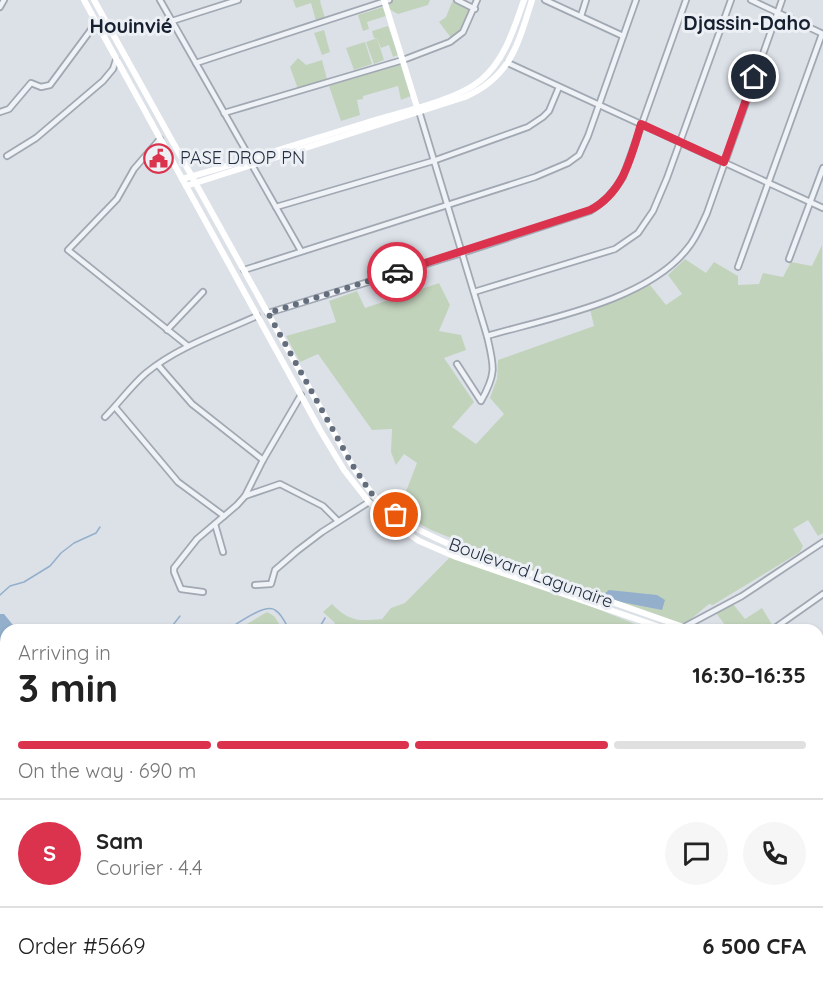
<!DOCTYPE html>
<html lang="en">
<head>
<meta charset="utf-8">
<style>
	body { margin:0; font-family:Quicksand,sans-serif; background:#f6f6f6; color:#222; height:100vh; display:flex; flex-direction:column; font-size:22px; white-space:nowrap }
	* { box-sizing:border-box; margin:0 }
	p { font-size:20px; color:#767676 }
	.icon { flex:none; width:33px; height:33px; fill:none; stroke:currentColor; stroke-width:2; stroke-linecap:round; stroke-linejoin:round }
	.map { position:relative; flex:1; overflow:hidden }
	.panel { position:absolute; left:0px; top:624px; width:824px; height:374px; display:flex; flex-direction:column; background:#fff; border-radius:18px 18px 0 0; box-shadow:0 2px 4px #0004 }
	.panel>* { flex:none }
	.pin { position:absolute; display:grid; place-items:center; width:51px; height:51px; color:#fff; margin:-26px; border:3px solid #fff; border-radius:50%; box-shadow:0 2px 6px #0007 }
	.courier { position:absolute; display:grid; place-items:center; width:60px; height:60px; margin:-30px; border:4px solid #db334e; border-radius:50%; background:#fff; color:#222; box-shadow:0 2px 8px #0007 }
	.headline em { font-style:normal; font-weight:800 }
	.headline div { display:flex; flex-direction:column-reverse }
	.headline { display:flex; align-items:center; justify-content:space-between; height:102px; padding:0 18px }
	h1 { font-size:39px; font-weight:800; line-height:45px }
	.bar { display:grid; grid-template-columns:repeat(4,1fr); gap:9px 6px; align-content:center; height:72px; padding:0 18px }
	.bar i { height:8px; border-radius:4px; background:#e0e0e0 }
	.bar .current { background:#db334e }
	.bar p { grid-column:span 4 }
	.line { display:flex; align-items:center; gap:15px; padding:0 18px; border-top:2px solid #e0e0e0 }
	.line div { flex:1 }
	.round { display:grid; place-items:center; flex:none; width:63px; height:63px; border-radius:32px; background:#f6f6f6 }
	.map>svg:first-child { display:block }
</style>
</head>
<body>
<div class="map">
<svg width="823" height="997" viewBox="0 0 823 997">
	<rect width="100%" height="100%" fill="#dce1e8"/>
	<path fill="#cad0da" d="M818,710l5,4v32l-5,8z"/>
	<g fill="#c2d3bc">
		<path d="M293,0h28l-1,1 5,17 -9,3 -5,-18 -15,5z"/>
		<path d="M387,0h43l-2,5 -30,9 -9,-5z"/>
		<path d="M452,2l18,6v4l-12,22 -6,5 -13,-17 7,-5z"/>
		<path d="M383,7l3,9 -19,6 2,7 -6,2 -5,-16z"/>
		<path d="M388,26l10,29 -5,2 -4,-12 -8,3 -4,-10h-3l-2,-7z"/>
		<path d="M324,30l6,22 -8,3 -8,-22z"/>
		<path d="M377,38l7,22 -10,4 -8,-22z"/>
		<path d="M365,42l7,22 -18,6 -8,-22z"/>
		<path d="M298,58l8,7 16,-5 5,19 -29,10 -8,-22z"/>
		<path d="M398,64l4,1 9,31 -10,4 -3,-14 -35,10v3l-6,1 3,15 -19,6 -12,-35z"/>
		<path d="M822,245l1,288 -5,3 -10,-16 -15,9 10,17 -3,6 -87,53 -4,-1 -30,25 -248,-99 -33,-18 19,-49 -13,-9 -8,11 -5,-13 1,-23 -20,1 -54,-76 -18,8 -14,-26 50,-14 -7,-21 28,-10 8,17 74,-25 11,22 -11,26 22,4 5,15 -22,8 30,44 -22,25 24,17 28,-30 -14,-16 7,-19 1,-19 96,-34 -4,-17 60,-24 16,20 16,-11 -14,-19 17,-16 21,14 8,-11 24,14v9l21,-1 4,-11 20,4 8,-15 21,4z"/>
		<path d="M455,552l195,78h-320l5,-7 -12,-11 9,-8c18,18 25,17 50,15l9,-11 14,-5z"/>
		<path d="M733,604l12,15 17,-11 11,18 -6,4 -42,-1v-4l-9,-12z"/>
		<path d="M267,612l7,4 9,14h-46z"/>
		<path d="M818,875l5,2v120h-123l-4,-5h122z"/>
		<path d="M228,992h350l-2,5h-340z"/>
	</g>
	<g fill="#93afcc">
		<path d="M609,590l48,5 8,5 -3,10 -46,-9 -13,-6z"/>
		<path d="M0,614h4l13,16h-11v40l-6,8z"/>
		<path d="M6,736v37l-6,-9v-21z"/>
		<path d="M0,778l6,8v206h222l7,5h-235z"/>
		<path d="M578,992h118l4,5h-124z"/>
	</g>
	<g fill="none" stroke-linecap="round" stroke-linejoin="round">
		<g stroke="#93afcc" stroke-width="1.5">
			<path d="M0,595l10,-9 14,-4 26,-16 11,-13 13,-10 22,-10 4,-6"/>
			<path d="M169,630l11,-14"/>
			<path d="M227,630c10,-6 38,-27 48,-20 7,4 11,14 14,20"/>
			<path d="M318,630l7,-12"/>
		</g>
		<defs>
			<g id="street">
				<path d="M160,0l90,158"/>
				<path d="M457,0l18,9"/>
				<path d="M545,0l78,36"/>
				<path d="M751,0l72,34"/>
				<path d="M0,7l4,-7"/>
				<path d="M581,16l5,-16"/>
				<path d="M172,21l66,-21"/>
				<path d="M196,63l193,-63"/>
				<path d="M508,63l315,145"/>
				<path d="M419,111l68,225c7,30 10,37 -6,65l-24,-37"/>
				<path d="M0,112l9,-3 22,-26 10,4 9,-2 46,-62"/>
				<path d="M224,113l179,-53 47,-18 13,-10 14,-32"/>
				<path d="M160,139l-26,30 -17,30 -49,51 120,96"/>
				<path d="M7,156l29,-18 67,-57 10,-12 3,-9"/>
				<path d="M252,165l49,86"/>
				<path d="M276,207l157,-46 95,-34 15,-10 6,-6 10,-24"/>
				<path d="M789,259l34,-91"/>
				<path d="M738,267l84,-233"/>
				<path d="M244,270l291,-93 33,-14 11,-8 9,-19 48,-136"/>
				<path d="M474,292l141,-43 23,-16 15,-22 14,-33 64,-178"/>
				<path d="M268,313l194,-60 128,-42c15,-9 24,-19 33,-34l63,-177"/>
				<path d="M167,330l36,-38"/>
				<path d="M487,336c62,-18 159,-35 200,-87 9,-10 14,-23 20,-36l75,-213"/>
				<path d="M158,365l34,39 71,56"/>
				<path d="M115,407l63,75 46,34"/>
				<path d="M105,417c14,-14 26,-31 41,-44 33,-27 74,-40 111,-57"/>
				<path d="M245,496l35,-12 43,22 15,15"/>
				<path d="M215,524l8,28"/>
				<path d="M255,585l16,-1 4,-14 22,-19 25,-19 47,-30"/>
				<path d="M203,592l-22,-3 -7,-17v-4l23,-29 40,-34 8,-9 18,-36 38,-65"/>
				<path d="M684,627l58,-31 81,-54"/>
				<path d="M772,630l51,-36"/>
				<path d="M818,656l5,-5"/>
			</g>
		</defs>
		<use href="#street" stroke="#a1a8b2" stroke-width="8"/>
		<use href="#street" stroke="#eff2f6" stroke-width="4.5"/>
		<g stroke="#fff" stroke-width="6">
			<path d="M84,0l236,430 24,40 25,32 20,18 30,21 37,16 212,73"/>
			<path d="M94,0l259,467c8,11 15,23 25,33 22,23 52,36 80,48l234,82"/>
			<path d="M384,0l33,107"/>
			<path d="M182,179c64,-18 128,-39 193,-59 31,-9 82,-20 106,-40 24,-20 33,-52 43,-80"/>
			<path d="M186,186l279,-89c46,-20 53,-53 67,-97"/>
			<path d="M818,687l5,4"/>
			<path d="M818,699l5,3"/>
		</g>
	</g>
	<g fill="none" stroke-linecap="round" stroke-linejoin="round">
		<path stroke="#646d7b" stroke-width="6" stroke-dasharray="0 10.8" d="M396,515l-25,-22 -18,-27 -85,-153 129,-41"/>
		<path stroke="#db334e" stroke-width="8" d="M397,272l193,-62c33,-17 41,-52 51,-86l83,38 30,-85"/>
	</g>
	<defs>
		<symbol id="civic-ring" viewBox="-11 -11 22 22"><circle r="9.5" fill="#ecf0f5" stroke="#db334e" stroke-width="1.5"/><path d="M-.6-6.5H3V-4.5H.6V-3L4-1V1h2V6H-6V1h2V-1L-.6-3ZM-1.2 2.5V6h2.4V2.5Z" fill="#db334e"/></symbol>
	</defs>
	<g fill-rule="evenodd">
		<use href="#civic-ring" x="142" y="142" width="33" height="33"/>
	</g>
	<g text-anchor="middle" stroke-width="6" stroke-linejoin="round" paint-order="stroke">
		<g font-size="18" fill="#242f40" stroke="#ecf0f5" text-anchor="start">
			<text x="180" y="164">PASE DROP PN</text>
		</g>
		<g font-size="18" fill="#242f40" stroke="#ecf0f5">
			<text transform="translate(531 573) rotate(20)" y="6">Boulevard Lagunaire</text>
		</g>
		<g font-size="20" font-weight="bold" fill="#172030" stroke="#ecf0f5">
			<text x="747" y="30">Djassin-Daho</text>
			<text x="131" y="33">Houinvié</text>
		</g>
	</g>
</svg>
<div class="pin" style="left:396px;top:515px;background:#ea580c"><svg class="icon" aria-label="bag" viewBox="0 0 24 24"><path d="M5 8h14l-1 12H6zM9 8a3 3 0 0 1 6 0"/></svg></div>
<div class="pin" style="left:754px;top:77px;background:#1f2937"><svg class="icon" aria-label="home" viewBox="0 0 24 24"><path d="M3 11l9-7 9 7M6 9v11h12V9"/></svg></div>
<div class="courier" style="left:397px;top:272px"><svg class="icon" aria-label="car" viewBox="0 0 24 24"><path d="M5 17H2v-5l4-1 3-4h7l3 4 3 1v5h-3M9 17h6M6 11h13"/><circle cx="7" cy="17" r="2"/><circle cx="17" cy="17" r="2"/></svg></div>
<section class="panel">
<div class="headline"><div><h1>3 min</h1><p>Arriving in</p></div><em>16:30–16:35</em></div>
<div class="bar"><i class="current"></i><i class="current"></i><i class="current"></i><i></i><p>On the way · 690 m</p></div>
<div class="line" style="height:108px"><b class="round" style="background:#db334e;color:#fff">S</b><div><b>Sam</b><p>Courier · 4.4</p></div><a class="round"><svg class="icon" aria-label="chat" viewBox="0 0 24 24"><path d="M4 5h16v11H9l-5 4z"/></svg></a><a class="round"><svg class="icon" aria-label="phone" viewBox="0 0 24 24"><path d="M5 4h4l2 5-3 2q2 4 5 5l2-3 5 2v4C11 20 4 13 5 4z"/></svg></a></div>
<div class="line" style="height:78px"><div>Order #5669</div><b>6 500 CFA</b></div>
</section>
</div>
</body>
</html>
